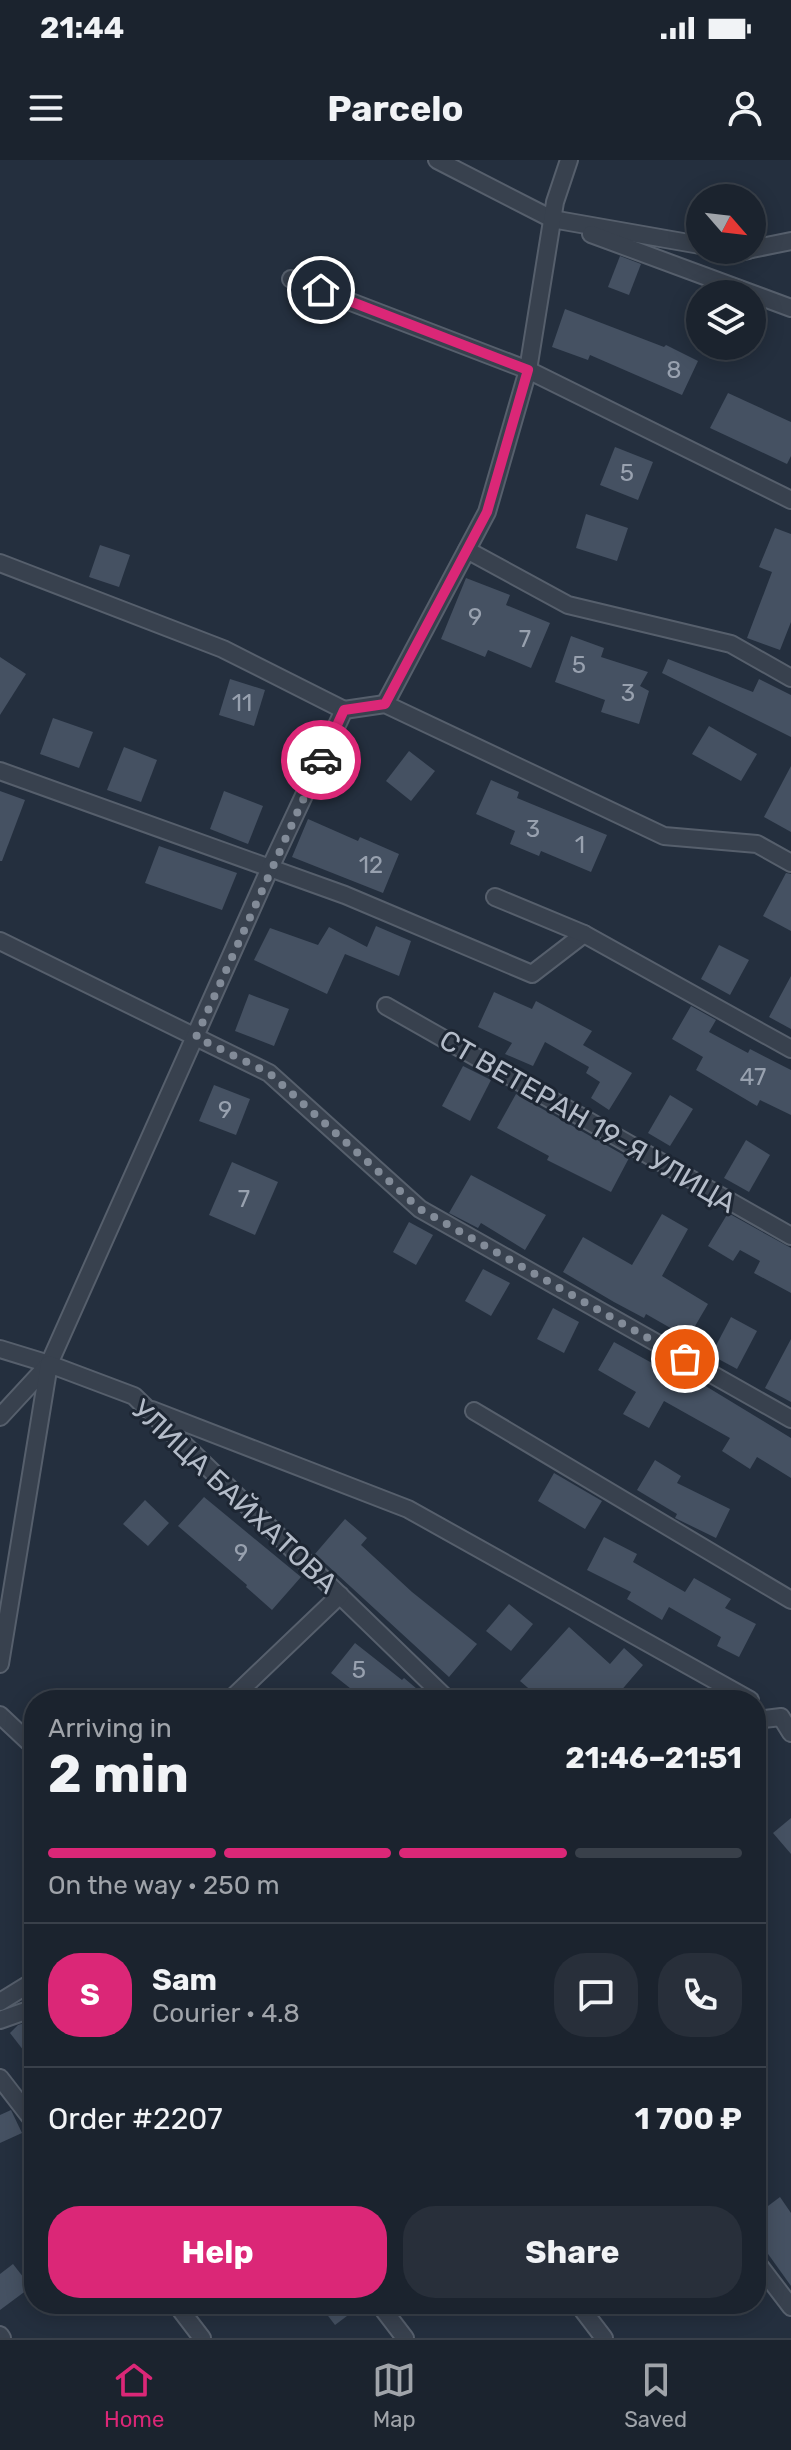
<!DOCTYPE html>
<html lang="en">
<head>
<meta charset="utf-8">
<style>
	body { margin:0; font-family:Rubik,sans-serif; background:#282f3a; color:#f1f3f6; height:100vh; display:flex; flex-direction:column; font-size:30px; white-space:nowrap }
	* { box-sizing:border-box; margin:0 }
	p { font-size:26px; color:#a0a4aa }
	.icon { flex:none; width:44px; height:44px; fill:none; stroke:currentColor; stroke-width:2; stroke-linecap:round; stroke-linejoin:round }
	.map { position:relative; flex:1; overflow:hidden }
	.details { position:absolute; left:24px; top:1530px; width:742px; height:624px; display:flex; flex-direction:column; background:#1b232e; border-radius:32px; box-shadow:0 4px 20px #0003,0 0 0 2px #39404a }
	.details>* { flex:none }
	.needle { width:52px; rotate:118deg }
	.fabs { position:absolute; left:686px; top:24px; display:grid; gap:16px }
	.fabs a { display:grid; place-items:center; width:80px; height:80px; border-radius:50%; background:#1b232e; box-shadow:0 4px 20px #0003,0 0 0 2px #39404a; font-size:40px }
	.pin { position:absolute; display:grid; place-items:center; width:68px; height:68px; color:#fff; margin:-34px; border:4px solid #fff; border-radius:50%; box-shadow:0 2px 8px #0007 }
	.courier { position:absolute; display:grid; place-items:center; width:80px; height:80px; margin:-40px; border:6px solid #db2777; border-radius:50%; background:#fff; color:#222; box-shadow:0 2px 10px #0007 }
	.summary em { font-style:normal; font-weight:700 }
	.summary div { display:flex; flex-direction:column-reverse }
	.summary { display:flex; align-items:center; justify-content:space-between; height:136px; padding:0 24px }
	h1 { font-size:52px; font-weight:700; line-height:60px }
	.bar { display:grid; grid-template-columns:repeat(4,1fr); gap:12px 8px; align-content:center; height:96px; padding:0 24px }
	.bar i { height:10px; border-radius:6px; background:#39404a }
	.bar .selected { background:#db2777 }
	.bar p { grid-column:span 4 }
	.line { display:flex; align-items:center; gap:20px; padding:0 24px; border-top:2px solid #39404a }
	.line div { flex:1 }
	.round { display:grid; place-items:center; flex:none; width:84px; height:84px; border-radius:32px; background:#282f3a }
	.cta { display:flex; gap:16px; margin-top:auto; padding:16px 24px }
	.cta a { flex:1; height:92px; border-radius:32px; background:#db2777; color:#fff; font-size:32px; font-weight:700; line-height:92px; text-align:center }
	.cta a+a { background:#282f3a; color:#f1f3f6 }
	.status { display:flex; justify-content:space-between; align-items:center; height:56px; padding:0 40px; background:#1b232e; direction:ltr }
	.status svg { height:22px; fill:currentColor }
	header { display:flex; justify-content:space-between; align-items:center; height:104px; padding:0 24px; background:#1b232e; font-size:36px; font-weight:700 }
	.menu { display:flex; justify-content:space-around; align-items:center; height:112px; border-top:2px solid #39404a; background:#1b232e; font-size:22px; color:#a0a4aa }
	.menu a { display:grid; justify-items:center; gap:4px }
	.menu .selected { color:#db2777 }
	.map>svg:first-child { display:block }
</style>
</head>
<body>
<div class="status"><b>21:44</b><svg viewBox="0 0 49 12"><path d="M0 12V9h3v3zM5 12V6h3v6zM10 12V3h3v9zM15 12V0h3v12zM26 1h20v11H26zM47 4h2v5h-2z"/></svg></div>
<header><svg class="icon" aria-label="menu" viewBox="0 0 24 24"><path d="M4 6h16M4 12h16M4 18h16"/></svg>Parcelo<svg class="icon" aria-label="person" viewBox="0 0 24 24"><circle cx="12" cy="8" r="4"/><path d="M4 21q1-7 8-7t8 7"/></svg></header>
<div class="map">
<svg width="791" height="2178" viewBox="0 0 791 2178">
	<rect width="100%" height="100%" fill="#242f3e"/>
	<g fill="#455162">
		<path d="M620,96l21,8 -12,31 -21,-8z"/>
		<path d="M565,149l99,38 2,-2 32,16 -16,34 -92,-40 -2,5 -36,-13z"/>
		<path d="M728,233l63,29v34l-4,8 -77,-36z"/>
		<path d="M615,287l38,15 -15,38 -38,-15z"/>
		<path d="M586,354l42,14 -11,33 -41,-13z"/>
		<path d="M775,368l16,6v88l-11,28 -33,-12 25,-66 -13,-5z"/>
		<path d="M100,385l30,10 -11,32 -30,-10z"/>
		<path d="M466,418l44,17 -4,10 44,18 -19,45 -43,-18 -3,7 -44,-18z"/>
		<path d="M571,476l33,12 -3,9 47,15 -8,14 9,5 -10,33 -38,-12 4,-12 -50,-18z"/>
		<path d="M0,497l26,17 -26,41z"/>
		<path d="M668,499l85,33 6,-13 32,16v42l-129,-64z"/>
		<path d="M230,519l35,11 -11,36 -35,-11z"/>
		<path d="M53,558l40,14 -14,36 -39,-14z"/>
		<path d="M709,566l48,28 -16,27 -49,-27z"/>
		<path d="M124,587l33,13 -16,42 -34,-12z"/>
		<path d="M409,591l26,20 -24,30 -25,-20z"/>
		<path d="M791,606v66l-27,-15z"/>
		<path d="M491,620l28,12 -2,6 90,37 -16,37 -50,-21 -2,5 -29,-12 5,-13 -39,-17z"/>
		<path d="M0,631l25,9 -23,61h-2z"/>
		<path d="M224,631l39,15 -15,38 -38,-15z"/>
		<path d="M308,659l50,22 2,-4 39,17 -16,39 -91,-36z"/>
		<path d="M159,686l78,27 -15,37 -77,-27z"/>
		<path d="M786,713l5,1v57l-28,-15z"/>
		<path d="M376,766l35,15 -12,35 -54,-22 -18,40 -73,-34 16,-32 48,17 11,-18 38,20z"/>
		<path d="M719,785l30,15 -19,35 -29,-16z"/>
		<path d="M791,816v53l-22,-12z"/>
		<path d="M494,832l38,17 4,-8 56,30 -9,14 49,28 -23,37 -18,-12 9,-16 -14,-9 3,-6 -44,-25 -12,24 -28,-12 7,-11 -34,-16z"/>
		<path d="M249,834l40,15 -15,37 -39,-15z"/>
		<path d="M691,846l25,14 -7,12 39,21 2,-4 41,21v45l-31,-15 -3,6 -61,-36 7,-13 -31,-18z"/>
		<path d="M463,906l28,14 -21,41 -28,-15z"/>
		<path d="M214,925l36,14 -14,36 -37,-14z"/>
		<path d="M516,934l113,64 -18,34 -64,-32 2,-4 -52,-28z"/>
		<path d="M670,935l23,14 -23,37 -22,-13z"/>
		<path d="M746,980l24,15 -21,37 -25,-14z"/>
		<path d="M232,1002l46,20 -23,53 -46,-20z"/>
		<path d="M471,1015l75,40 -21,35 -44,-27 -3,5 -29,-15z"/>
		<path d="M728,1053l63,35v45l-37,-20 6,-12 -20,-11 -7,11 -25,-15z"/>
		<path d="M662,1054l26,15 -26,47 46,28 -20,34 -42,-24 -2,4 -30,-16 -51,-30 20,-35 49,28z"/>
		<path d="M409,1062l24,13 -17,30 -23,-13z"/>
		<path d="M483,1109l27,14 -19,33 -26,-15z"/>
		<path d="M553,1148l26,14 -15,31 -27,-14z"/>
		<path d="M731,1157l26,14 -20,38 -26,-14z"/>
		<path d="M791,1179v63l-26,-14z"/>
		<path d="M614,1182l38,21 2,-4 45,23 92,56v40l-34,-21 -7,12 -28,-18 8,-13 -66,-37 -15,27 -26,-14 13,-22 -38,-22z"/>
		<path d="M655,1300l26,16 -4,7 53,26 -14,29 -41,-20 2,-4 -40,-24z"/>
		<path d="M554,1313l48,28 -17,28 -47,-28z"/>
		<path d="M204,1337l97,80 -29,33 -26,-23 1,-2 -69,-59z"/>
		<path d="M145,1340l24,23 -21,23 -25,-22z"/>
		<path d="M345,1359l22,19 -6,7 51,47 65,52 -28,33 -134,-123z"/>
		<path d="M604,1377l33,17 -4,8 52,30 9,-14 37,21 -6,9 31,16 -17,33 -22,-11 4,-9 -52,-30 -7,13 -35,-21 4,-7 -44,-22z"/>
		<path d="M509,1444l24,20 -22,27 -25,-20z"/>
		<path d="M569,1467l41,37 14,-16 19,17 -30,35h-71l-22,-19z"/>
		<path d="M355,1483l47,37 2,-2 26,22h-65l-34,-27z"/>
		<path d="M791,1658v36l-18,-21z"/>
		<path d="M34,1860v44l-24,-31 8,-8z"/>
		<path d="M11,1950l11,23 -22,10v-28z"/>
		<path d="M780,2037l11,16v73l-35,-49v-22z"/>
		<path d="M13,2104l18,23 -31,23v-36z"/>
		<path d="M319,2144h44l-28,21z"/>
	</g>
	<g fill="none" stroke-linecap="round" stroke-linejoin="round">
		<defs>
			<g id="street">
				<path d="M437,0l115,59 148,26"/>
				<path d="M591,74l200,74"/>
				<path d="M752,89l39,-8"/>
				<path d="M727,90l12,2 10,-2"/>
				<path d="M291,119l237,91 263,130"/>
				<path d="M467,390l101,55 163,39 60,34"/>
				<path d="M0,403l223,86 121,61"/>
				<path d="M385,544l102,-192 41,-142 27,-168 14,-42"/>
				<path d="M0,611l345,124 187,79 52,-40"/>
				<path d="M495,737l89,37 207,115"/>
				<path d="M0,781l269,132 151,136 371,210"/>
				<path d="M386,846l405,230"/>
				<path d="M0,1189l49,15"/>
				<path d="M152,1250l256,99 342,191"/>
				<path d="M474,1251l317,189"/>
				<path d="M0,1257l49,-53 221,-496 74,-158 41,-6 279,132 93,8 34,19"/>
				<path d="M0,1504l49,-300 85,32 314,304"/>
				<path d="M230,1540l110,-105"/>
				<path d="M0,1555l34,32"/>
				<path d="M756,1560l25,-3 10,16"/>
				<path d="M0,1842l34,-21"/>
				<path d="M0,1860l34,-12"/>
				<path d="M0,1918l34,44"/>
				<path d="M756,2101l35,46"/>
				<path d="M176,2144l26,34"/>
				<path d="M379,2144l26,34"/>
				<path d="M578,2144l26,34"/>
				<path d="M0,2175l2,3"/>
			</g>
		</defs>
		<use href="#street" stroke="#565f6c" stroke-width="20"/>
		<use href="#street" stroke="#38414e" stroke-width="16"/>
	</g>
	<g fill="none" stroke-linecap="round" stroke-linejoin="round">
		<path stroke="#828b98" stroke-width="8" stroke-dasharray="0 14.4" d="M321,600l-125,277 73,36 151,136 265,150"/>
		<path stroke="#db2777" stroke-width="10" d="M321,130l207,80 -41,142 -102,192 -41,6 -23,50"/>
	</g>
	<g text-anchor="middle" stroke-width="6" stroke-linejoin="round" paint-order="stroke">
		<g font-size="24" fill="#98a1af">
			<text x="674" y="218">8</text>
			<text x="627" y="321">5</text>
			<text x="475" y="465">9</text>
			<text x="525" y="487">7</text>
			<text x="579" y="513">5</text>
			<text x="628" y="541">3</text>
			<text x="242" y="551">11</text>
			<text x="533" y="677">3</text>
			<text x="580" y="693">1</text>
			<text x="371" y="713">12</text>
			<text x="753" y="925">47</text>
			<text x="225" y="958">9</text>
			<text x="244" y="1047">7</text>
			<text x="241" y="1401">9</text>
			<text x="359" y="1518">5</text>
		</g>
		<g font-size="28" fill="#b4bcc9" stroke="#1d2633">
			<text transform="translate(588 961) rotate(30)" y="10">СТ ВЕТЕРАН 19-Я УЛИЦА</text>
			<text transform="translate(235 1336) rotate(43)" y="10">УЛИЦА БАЙХАТОВА</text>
		</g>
	</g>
</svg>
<div class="fabs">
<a><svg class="needle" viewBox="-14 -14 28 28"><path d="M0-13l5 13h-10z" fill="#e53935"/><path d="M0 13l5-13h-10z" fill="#a0a4aa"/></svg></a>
<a><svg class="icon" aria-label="layers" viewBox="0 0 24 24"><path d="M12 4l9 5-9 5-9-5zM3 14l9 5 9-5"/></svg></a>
</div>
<div class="pin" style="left:685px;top:1199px;background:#ea580c"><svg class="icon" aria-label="bag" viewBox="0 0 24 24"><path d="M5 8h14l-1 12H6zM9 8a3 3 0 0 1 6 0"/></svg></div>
<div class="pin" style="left:321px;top:130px;background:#1f2937"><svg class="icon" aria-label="home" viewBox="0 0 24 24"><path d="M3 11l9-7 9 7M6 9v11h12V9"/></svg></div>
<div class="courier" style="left:321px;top:600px"><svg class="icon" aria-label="car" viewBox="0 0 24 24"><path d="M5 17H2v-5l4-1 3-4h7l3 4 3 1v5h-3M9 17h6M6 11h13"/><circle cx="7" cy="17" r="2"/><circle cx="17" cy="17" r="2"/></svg></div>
<section class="details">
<div class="summary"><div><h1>2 min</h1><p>Arriving in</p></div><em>21:46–21:51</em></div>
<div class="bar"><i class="selected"></i><i class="selected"></i><i class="selected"></i><i></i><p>On the way · 250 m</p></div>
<div class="line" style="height:144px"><b class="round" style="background:#db2777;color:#fff">S</b><div><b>Sam</b><p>Courier · 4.8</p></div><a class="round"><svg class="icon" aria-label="chat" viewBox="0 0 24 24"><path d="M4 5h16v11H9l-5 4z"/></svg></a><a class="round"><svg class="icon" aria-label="phone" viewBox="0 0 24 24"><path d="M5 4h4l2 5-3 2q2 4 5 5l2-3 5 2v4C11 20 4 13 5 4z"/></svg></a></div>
<div class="line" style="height:104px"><div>Order #2207</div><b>1 700 ₽</b></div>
<div class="cta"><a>Help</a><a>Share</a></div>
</section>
</div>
<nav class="menu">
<a class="selected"><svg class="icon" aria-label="home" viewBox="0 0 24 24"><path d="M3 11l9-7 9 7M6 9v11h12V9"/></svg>Home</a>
<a><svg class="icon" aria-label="map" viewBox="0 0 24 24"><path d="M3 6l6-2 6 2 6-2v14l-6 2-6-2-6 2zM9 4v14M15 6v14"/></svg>Map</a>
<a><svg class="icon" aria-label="saved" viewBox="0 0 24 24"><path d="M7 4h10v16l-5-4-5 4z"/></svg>Saved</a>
</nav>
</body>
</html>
